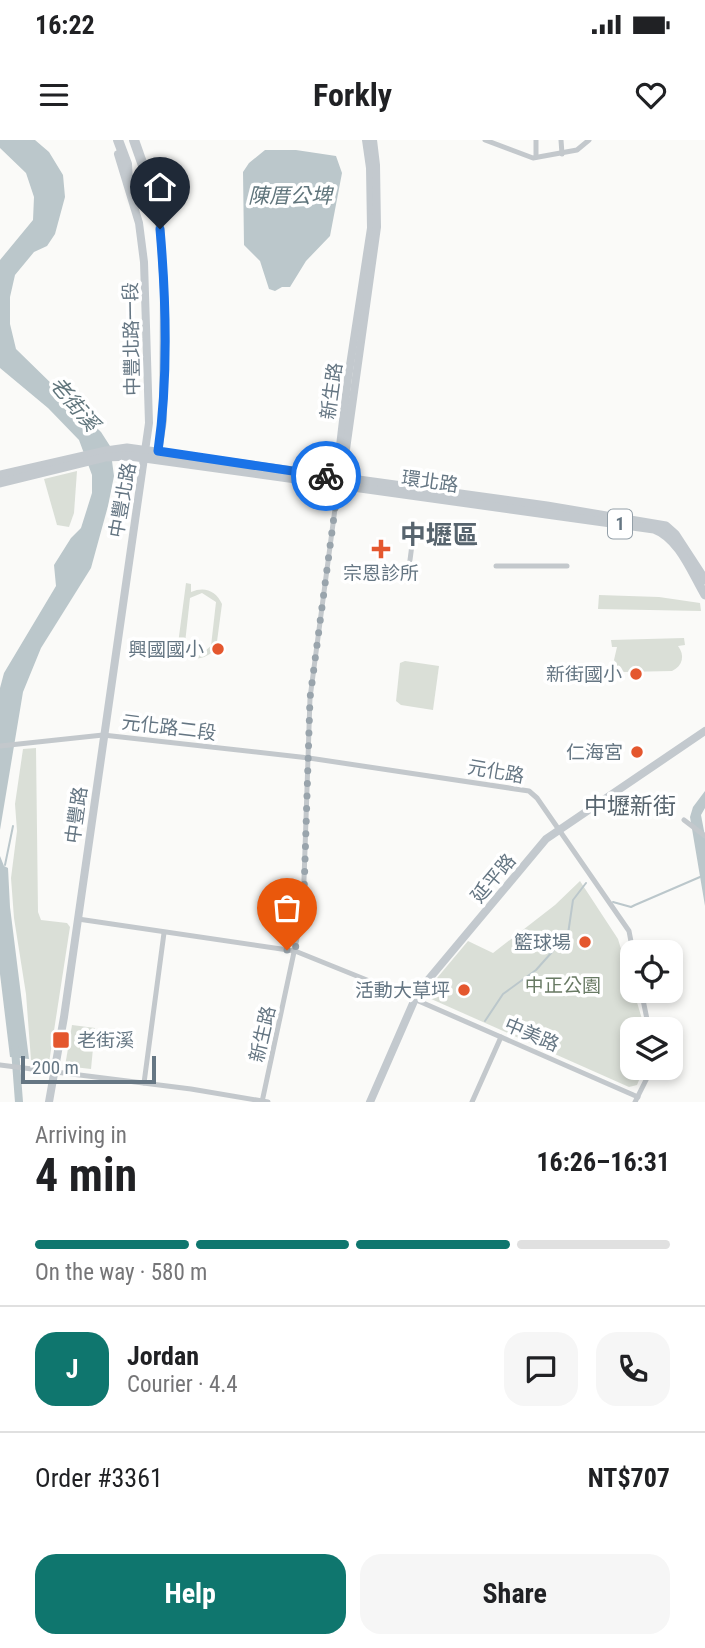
<!DOCTYPE html>
<html lang="en">
<head>
<meta charset="utf-8">
<style>
	body { margin:0; font-family:"Roboto Condensed","Noto Sans TC",sans-serif; background:#f6f6f6; color:#202124; height:100vh; display:flex; flex-direction:column; font-size:26px; white-space:nowrap }
	* { box-sizing:border-box; margin:0 }
	p { font-size:23px; color:#757577 }
	.icon { flex:none; width:38px; height:38px; fill:none; stroke:currentColor; stroke-width:2; stroke-linecap:round; stroke-linejoin:round }
	.map { position:relative; height:962px; overflow:hidden }
	.details { display:flex; flex-direction:column; background:#fff; flex:1 }
	.details>* { flex:none }
	.controls { position:absolute; left:620px; top:800px; display:grid; gap:14px }
	.controls a { display:grid; place-items:center; width:63px; height:63px; border-radius:14px; background:#fff; box-shadow:0 4px 10px #0003; font-size:35px }
	.scale { position:absolute; left:21px; bottom:18px; width:135px; box-sizing:border-box; padding-left:7px; border:4px solid #657683; border-top:0; font-size:19px; line-height:24px; white-space:nowrap; color:#657683; -webkit-text-stroke:5px #fff; paint-order:stroke }
	.pin { position:absolute; display:grid; place-items:center; width:60px; height:60px; color:#fff; margin:-72px -30px; border-radius:50% 50% 50% 0; rotate:-45deg; box-shadow:0 0 7px #0007 }
	.pin .icon { rotate:45deg }
	.courier { position:absolute; display:grid; place-items:center; width:70px; height:70px; margin:-35px; border:5px solid #1a73e8; border-radius:50%; background:#fff; color:#222; box-shadow:0 2px 9px #0007 }
	.summary em { font-style:normal; font-weight:700 }
	.summary div { display:flex; flex-direction:column-reverse }
	.summary { display:flex; align-items:center; justify-content:space-between; height:119px; padding:0 35px }
	h1 { font-size:46px; font-weight:700; line-height:52px }
	.bar { display:grid; grid-template-columns:repeat(4,1fr); gap:10px 7px; align-content:center; height:84px; padding:0 35px }
	.bar i { height:9px; border-radius:5px; background:#e0e0e0 }
	.bar .active { background:#0f766e }
	.bar p { grid-column:span 4 }
	.line { display:flex; align-items:center; gap:18px; padding:0 35px; border-top:2px solid #e0e0e0 }
	.line div { flex:1 }
	.round { display:grid; place-items:center; flex:none; width:74px; height:74px; border-radius:21px; background:#f6f6f6 }
	.primary-button { display:flex; gap:14px; margin-top:auto; padding:14px 35px }
	.primary-button a { flex:1; height:80px; border-radius:21px; background:#0f766e; color:#fff; font-size:28px; font-weight:700; line-height:80px; text-align:center }
	.primary-button a+a { background:#f6f6f6; color:#202124 }
	.status { display:flex; justify-content:space-between; align-items:center; height:49px; padding:0 35px; background:#fff; direction:ltr }
	.status svg { height:19px; fill:currentColor }
	header { display:flex; justify-content:space-between; align-items:center; height:91px; padding:0 35px; background:#fff; font-size:32px; font-weight:700 }
	.map>svg:first-child { display:block }
</style>
</head>
<body>
<div class="status"><b>16:22</b><svg viewBox="0 0 49 12"><path d="M0 12V9h3v3zM5 12V6h3v6zM10 12V3h3v9zM15 12V0h3v12zM26 1h20v11H26zM47 4h2v5h-2z"/></svg></div>
<header><svg class="icon" aria-label="menu" viewBox="0 0 24 24"><path d="M4 6h16M4 12h16M4 18h16"/></svg>Forkly<svg class="icon" aria-label="heart" viewBox="0 0 24 24"><path d="M12 20l-8-8c-3-5 5-10 8-4 3-6 11-1 8 4z"/></svg></header>
<div class="map">
<svg width="705" height="962" viewBox="0 0 705 962">
	<rect width="100%" height="100%" fill="#fafaf8"/>
	<g fill="#dadfd7" fill-rule="evenodd">
		<path d="M77,331l-3,42 -5,14 -12,-2 -13,-46z"/>
		<path d="M186,443l5,1v8c14,-6 25,-1 31,12l-6,45c-10,9 -21,14 -32,4l-1,7 -7,-1zM202,453l14,9 -5,44 -6,5 -9,2 -11,-10 5,-45z"/>
		<path d="M599,455l60,2 41,6 1,8 -103,-2z"/>
		<path d="M684,498l1,7 -7,1c7,9 5,20 -6,25l-48,1 -5,-2 -5,-10 3,-13h-5l-1,-7z"/>
		<path d="M405,521l34,5 -6,44 -32,-5 -5,-4 4,-38z"/>
		<path d="M36,608l2,164 3,8 26,3 3,4 -21,136 -18,-3 -5,-66 -12,-76 -3,-40 6,-47 -2,-27 8,-55z"/>
		<path d="M580,741l38,58 27,90h-13v39h12l-7,17 -8,2 -200,-89 -2,-8 41,-49 25,12 62,-48z"/>
		<path d="M72,885l23,3 -4,41 -26,-3z"/>
	</g>
	<g fill="#bbc7cb">
		<path d="M0,0h35l14,12 14,23 2,22 -10,37 -8,12 -13,6 -19,23 -5,22v27l6,25 85,83 9,14 4,30 -6,30 -17,62 -50,80 -18,44 -23,138v-142l4,-15 52,-87 -2,-21 17,-27 10,-10 11,-35v-18l-13,-35 -31,-32 -48,-40v-108l33,-40 1,-23 -8,-24 -26,-25z"/>
		<path d="M265,10h31l40,6 6,17 -12,63 -24,25 -16,26h-8l-7,4 -6,-2 -9,-28 -16,-16 -1,-73 6,-9z"/>
		<path d="M705,651v17l-4,7 4,21v70l-15,-89 3,-10z"/>
		<path d="M0,716l4,10 4,2 2,39 19,152 -19,-2 -10,-83z"/>
	</g>
	<g fill="none" stroke-linecap="round" stroke-linejoin="round">
		<g stroke="#bbc7cb" stroke-width="2">
			<path d="M5,725l8,-39"/>
			<path d="M613,762l18,5 4,-2 65,-28"/>
			<path d="M485,881l18,-27 33,-24 32,-36 5,-34 13,-17"/>
		</g>
		<path stroke="#bbc7cb" stroke-width="8" d="M15,909l4,53"/>
		<g stroke="#c3c8cc" stroke-width="5">
			<path d="M485,0l48,18 44,-8 12,-10"/>
			<path d="M536,0v17"/>
			<path d="M561,0l1,14"/>
			<path d="M410,420l3,-23"/>
			<path d="M496,426h71"/>
			<path d="M0,606l103,-11 206,23 220,33 8,7 92,133 4,21"/>
			<path d="M684,680l21,16"/>
			<path d="M78,779l217,32 119,48 224,98"/>
			<path d="M641,850l8,39"/>
			<path d="M0,925l191,24 77,13"/>
			<path d="M144,943l20,-150"/>
			<path d="M262,962l41,-192 7,-212 28,-212"/>
			<path d="M472,962l29,-65"/>
			<path d="M635,962l17,-34"/>
		</g>
		<g stroke="#c3c9ce" stroke-width="8">
			<path d="M151,45l9,43 4,61 -1,131 -5,31 -6,3"/>
			<path d="M336,340l12,-102 23,-150 -1,-60 -4,-28"/>
			<path d="M339,343l3,-5 35,-251 -1,-62 -3,-25"/>
			<path d="M49,962l15,-85 85,-594 -5,-161 -5,-39 -21,-69"/>
			<path d="M370,962l48,-110 128,-153 159,-108"/>
		</g>
		<g stroke="#c3c9ce" stroke-width="9">
			<path d="M0,335l106,-24 21,-3 420,58 119,20 9,8 30,46"/>
			<path d="M0,343l106,-26 24,-1 524,73c25,9 38,44 51,66"/>
		</g>
		<g stroke="#c3c9ce" stroke-width="10">
			<path d="M118,0l9,24 1,18"/>
			<path d="M134,0l18,51"/>
		</g>
	</g>
	<g fill="none" stroke-linecap="round" stroke-linejoin="round">
		<path stroke="#99a4ac" stroke-width="7" stroke-dasharray="0 12.6" d="M287,810l8,1 9,-58 6,-195 28,-212 4,-8 -16,-2"/>
		<path stroke="#1a73e8" stroke-width="9" d="M160,89c6,69 8,153 -2,222l168,25"/>
	</g>
	<g fill="#e4572e" stroke="#fff" stroke-width="2.5">
		<path d="M377.5 398.5h7v7h7v7h-7v7h-7v-7h-7v-7h7z"/>
		<circle cx="218" cy="509" r="7"/>
		<circle cx="636" cy="534" r="7"/>
		<circle cx="637" cy="612" r="7"/>
		<circle cx="585" cy="802" r="7"/>
		<circle cx="464" cy="850" r="7"/>
		<rect x="52" y="891" width="18" height="18" rx="3.5"/>
	</g>
	<g text-anchor="middle" stroke-width="7" stroke-linejoin="round" paint-order="stroke">
		<rect fill="#fff" stroke="#939fa8" stroke-width="2" x="608" y="369.5" width="24" height="29" rx="5"/>
		<g font-size="18" font-weight="bold" fill="#657683">
			<text x="620" y="390">1</text>
		</g>
		<g font-size="19" fill="#657683" stroke="#fff">
			<text transform="translate(131 199) rotate(-91)" y="7">中豐北路一段</text>
			<text transform="translate(331 251) rotate(-82)" y="7">新生路</text>
			<text transform="translate(430 341) rotate(8)" y="7">環北路</text>
			<text transform="translate(122 360) rotate(-80)" y="7">中豐北路</text>
			<text transform="translate(169 587) rotate(7)" y="7">元化路二段</text>
			<text transform="translate(496 631) rotate(10)" y="7">元化路</text>
			<text transform="translate(76 675) rotate(-82)" y="7">中豐路</text>
			<text transform="translate(493 738) rotate(-50)" y="7">延平路</text>
			<text transform="translate(262 894) rotate(-77)" y="7">新生路</text>
			<text transform="translate(532 894) rotate(23)" y="7">中美路</text>
		</g>
		<g font-size="19" fill="#657683" stroke="#fff" text-anchor="end">
			<text x="381" y="440" text-anchor="middle">宗恩診所</text>
			<text x="204" y="516">興國國小</text>
			<text x="622" y="541">新街國小</text>
			<text x="623" y="619">仁海宮</text>
			<text x="571" y="809">籃球場</text>
			<text x="450" y="857">活動大草坪</text>
			<text x="77" y="907" text-anchor="start">老街溪</text>
		</g>
		<g font-size="19" fill="#687a64" stroke="#fff">
			<text x="563" y="852">中正公園</text>
		</g>
		<g font-size="21" font-style="italic" fill="#60757c" stroke="#fff">
			<text x="290" y="63">陳厝公埤</text>
			<text transform="translate(74 264) rotate(50)" y="7">老街溪</text>
		</g>
		<g font-size="23" fill="#57646e" stroke="#fff">
			<text x="630" y="674">中壢新街</text>
		</g>
		<g font-size="26" font-weight="bold" fill="#57646e" stroke="#fff">
			<text x="439" y="404">中壢區</text>
		</g>
	</g>
</svg>
<div class="controls">
<a><svg class="icon" aria-label="locate" viewBox="0 0 24 24"><circle cx="12" cy="12" r="6"/><path d="M12 2v4M12 18v4M2 12h4M18 12h4"/></svg></a>
<a><svg class="icon" aria-label="layers" viewBox="0 0 24 24"><path d="M12 4l9 5-9 5-9-5zM3 14l9 5 9-5"/></svg></a>
</div>
<div class="scale">200 m</div>
<div class="pin" style="left:287px;top:810px;background:#ea580c"><svg class="icon" aria-label="bag" viewBox="0 0 24 24"><path d="M5 8h14l-1 12H6zM9 8a3 3 0 0 1 6 0"/></svg></div>
<div class="pin" style="left:160px;top:89px;background:#1f2937"><svg class="icon" aria-label="home" viewBox="0 0 24 24"><path d="M3 11l9-7 9 7M6 9v11h12V9"/></svg></div>
<div class="courier" style="left:326px;top:336px"><svg class="icon" aria-label="bike" viewBox="0 0 24 24"><circle cx="6" cy="16" r="4"/><circle cx="18" cy="16" r="4"/><path d="M6 16l4-8h5l3 8M10 8l3 8H6M13 5h3"/></svg></div>
</div>
<section class="details">
<div class="summary"><div><h1>4 min</h1><p>Arriving in</p></div><em>16:26–16:31</em></div>
<div class="bar"><i class="active"></i><i class="active"></i><i class="active"></i><i></i><p>On the way · 580 m</p></div>
<div class="line" style="height:126px"><b class="round" style="background:#0f766e;color:#fff">J</b><div><b>Jordan</b><p>Courier · 4.4</p></div><a class="round"><svg class="icon" aria-label="chat" viewBox="0 0 24 24"><path d="M4 5h16v11H9l-5 4z"/></svg></a><a class="round"><svg class="icon" aria-label="phone" viewBox="0 0 24 24"><path d="M5 4h4l2 5-3 2q2 4 5 5l2-3 5 2v4C11 20 4 13 5 4z"/></svg></a></div>
<div class="line" style="height:91px"><div>Order #3361</div><b>NT$707</b></div>
<div class="primary-button"><a>Help</a><a>Share</a></div>
</section>
</body>
</html>
